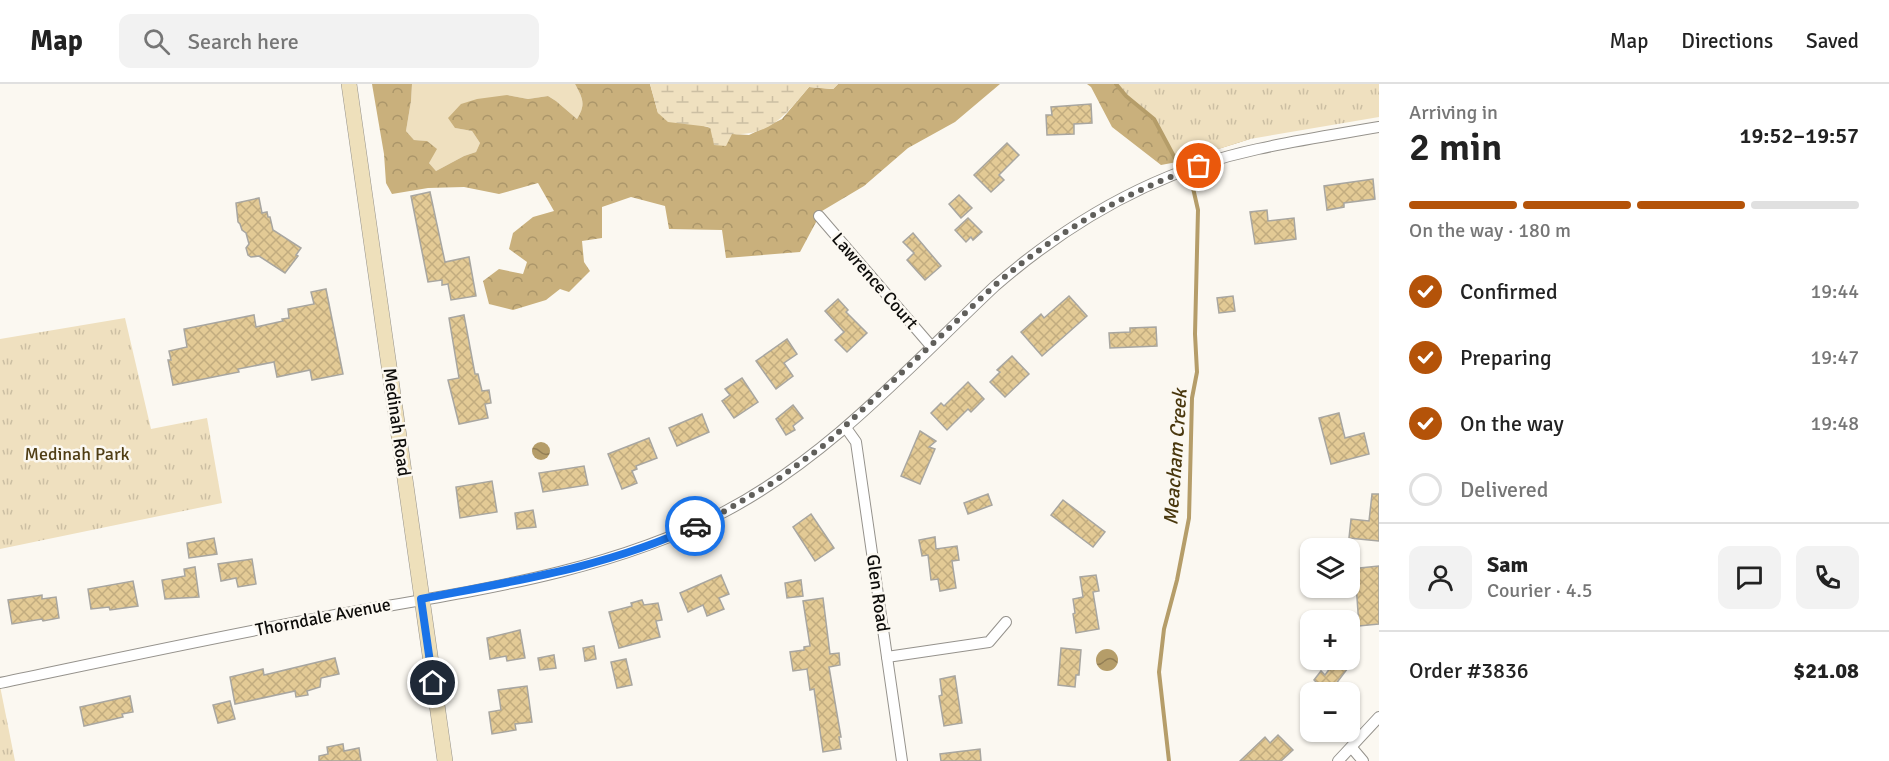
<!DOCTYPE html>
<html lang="en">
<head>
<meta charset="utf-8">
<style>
	body { margin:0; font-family:Signika,sans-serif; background:#f2f2f2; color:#222; height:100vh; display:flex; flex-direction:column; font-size:22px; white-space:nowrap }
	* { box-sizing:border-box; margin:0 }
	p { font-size:20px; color:#767676 }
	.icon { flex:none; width:33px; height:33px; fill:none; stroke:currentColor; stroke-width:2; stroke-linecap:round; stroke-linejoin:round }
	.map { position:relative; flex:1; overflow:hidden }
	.details { display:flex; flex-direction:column; background:#fff; width:510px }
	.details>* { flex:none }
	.tools { position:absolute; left:1300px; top:454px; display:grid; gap:12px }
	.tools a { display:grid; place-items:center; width:60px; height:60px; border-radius:12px; background:#fff; box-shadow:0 2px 4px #0004; font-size:30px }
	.pin { position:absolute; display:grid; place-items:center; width:51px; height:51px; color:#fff; margin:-26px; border:3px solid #fff; border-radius:50%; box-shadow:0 2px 6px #0007 }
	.courier { position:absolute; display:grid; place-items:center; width:60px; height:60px; margin:-30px; border:4px solid #1a73e8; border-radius:50%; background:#fff; color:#222; box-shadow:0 2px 8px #0007 }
	.overview em { font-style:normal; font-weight:600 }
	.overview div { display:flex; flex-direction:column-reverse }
	.overview { display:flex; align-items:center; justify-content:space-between; height:102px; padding:0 30px }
	h1 { font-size:39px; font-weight:600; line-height:45px }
	.bar { display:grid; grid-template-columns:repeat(4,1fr); gap:9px 6px; align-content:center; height:72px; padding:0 30px }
	.bar i { height:8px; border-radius:4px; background:#e0e0e0 }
	.bar .on { background:#b45309 }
	.bar p { grid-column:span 4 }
	.line { display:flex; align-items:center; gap:15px; padding:0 30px; border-top:2px solid #e0e0e0 }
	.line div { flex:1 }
	.round { display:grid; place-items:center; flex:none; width:63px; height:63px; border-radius:12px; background:#f2f2f2 }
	ol { padding:0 30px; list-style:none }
	li { display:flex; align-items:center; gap:18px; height:66px }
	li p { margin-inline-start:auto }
	li .icon { padding:6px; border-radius:50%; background:#b45309; color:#fff; stroke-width:4 }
	li:last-child { color:#767676 }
	li i { width:33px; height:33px; border:3px solid #e0e0e0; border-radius:50% }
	header { display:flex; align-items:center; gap:36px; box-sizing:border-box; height:84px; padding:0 30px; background:#fff; border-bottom:2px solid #e0e0e0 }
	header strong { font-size:28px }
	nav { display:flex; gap:33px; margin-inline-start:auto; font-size:21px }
	.search { width:420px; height:54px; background:#f2f2f2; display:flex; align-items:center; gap:15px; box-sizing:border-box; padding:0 21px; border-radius:12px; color:#767676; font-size:22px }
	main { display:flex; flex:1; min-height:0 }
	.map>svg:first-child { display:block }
</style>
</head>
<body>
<header>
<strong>Map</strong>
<div class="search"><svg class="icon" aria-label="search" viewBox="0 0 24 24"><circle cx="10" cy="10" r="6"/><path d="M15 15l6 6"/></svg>Search here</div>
<nav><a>Map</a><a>Directions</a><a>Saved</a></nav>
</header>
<main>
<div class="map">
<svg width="1379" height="677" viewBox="0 0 1379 677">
	<defs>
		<pattern id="forest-crowns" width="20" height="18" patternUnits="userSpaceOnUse" patternTransform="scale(1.5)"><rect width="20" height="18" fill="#c9b07c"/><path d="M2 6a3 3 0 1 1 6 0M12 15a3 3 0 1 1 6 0" fill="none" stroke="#ab966a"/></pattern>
		<pattern id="wetland-marsh" width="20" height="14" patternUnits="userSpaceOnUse" patternTransform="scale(1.5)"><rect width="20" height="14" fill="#efe0bf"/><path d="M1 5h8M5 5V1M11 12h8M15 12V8" fill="none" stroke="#ccbfa3"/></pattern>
		<pattern id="park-tufts" width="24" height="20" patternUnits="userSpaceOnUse" patternTransform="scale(1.5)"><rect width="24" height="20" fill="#efe0bf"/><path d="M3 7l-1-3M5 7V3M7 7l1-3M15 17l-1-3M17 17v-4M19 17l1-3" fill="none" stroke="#ccbfa3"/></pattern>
		<pattern id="water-waves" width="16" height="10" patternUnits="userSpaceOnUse" patternTransform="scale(1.5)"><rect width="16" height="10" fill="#b59d69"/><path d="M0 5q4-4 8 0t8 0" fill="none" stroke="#927e55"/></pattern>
		<pattern id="building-cross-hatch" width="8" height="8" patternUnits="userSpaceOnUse" patternTransform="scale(1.5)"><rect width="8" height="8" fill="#e3ca95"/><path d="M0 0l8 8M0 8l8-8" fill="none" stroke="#c2ac7f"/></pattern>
	</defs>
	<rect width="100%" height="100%" fill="#fbf8f1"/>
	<path fill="#efe0bf" d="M412,0h163c8,15 11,20 2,35l-21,-18 -8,-5 -20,3 -21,-4 -52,33 17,3 8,12 -4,9 -12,4 -28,15 -7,-8 -2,-22 -13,-1 -8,-9 5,-30z"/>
	<g fill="url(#forest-crowns)">
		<path d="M372,0h40l-1,17 -5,30 8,9 13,1 10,8 -8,14 7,8 28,-15 12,-4 4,-9 -8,-12 -17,-3 -7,-10 13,-14 16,-5 30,-4 21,4 20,-3 8,5 21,18c9,-15 6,-20 -2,-35h75l8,29 74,21 17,1 33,-16 27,-32 24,2 5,-5h162l-45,38 -47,26 -44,38 -42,25 -22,41 -74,6 -4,-28 -53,-1 -4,-23 -34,-9 -29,10v31l-20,3 2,21 6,9 -21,21 -9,-3 -14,11 -33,10 -24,-6 -6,-23 16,-12 24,5 4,-12 -18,-13 4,-16 20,-16 21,-6 -16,-28 -39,11 -35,-7 -36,1 -36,6 -6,-11 -2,-29z"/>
		<path d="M1087,0h106l57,55 -73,23 -16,3 -49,-38 -21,-40z"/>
	</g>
	<path fill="url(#wetland-marsh)" d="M650,0h188l-5,5 -24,-2c-23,27 -38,49 -77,47l-6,12 -12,-1 -4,-18 -42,-5 -10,-9z"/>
	<g fill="url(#park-tufts)">
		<path d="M1116,0h263v33l-129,22 -73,23 -23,-43 -28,-23z"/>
		<path d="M125,234l26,111 56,-11 15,85 -222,46v-210z"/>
		<path d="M0,602l15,75h-15z"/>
	</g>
	<g fill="url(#water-waves)">
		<circle cx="541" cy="367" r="9"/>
		<circle cx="1107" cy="576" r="11"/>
	</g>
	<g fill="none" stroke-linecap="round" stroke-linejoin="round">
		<g stroke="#b59d69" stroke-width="4">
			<path d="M1116,0l10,12 28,23 23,43"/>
			<path d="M1169,677l-10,-89 5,-43 13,-49 12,-62 3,-120 5,-26 -2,-38 3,-124 -5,-22"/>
		</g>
	</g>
	<g fill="url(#building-cross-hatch)" stroke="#a8a6a0" stroke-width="1.5">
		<path d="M1091,20l1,19 -18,1v10l-27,1 -1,-20h6l-1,-8z"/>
		<path d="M1007,59l12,12 -20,20 5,5 -13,12 -17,-17z"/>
		<path d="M1373,95l2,20 -31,4v4l-17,3 -3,-24z"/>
		<path d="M430,108l15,70 24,-5 7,39 -25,4 -3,-16 -6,1v-5l-14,2 -17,-86z"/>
		<path d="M959,111l13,13 -11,10 -12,-14z"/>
		<path d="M259,114l3,15 5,-1 1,5h2l3,13 28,18 -5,7 2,1 -13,17 -26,-17 -8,1 -3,-2 -2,-7 3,-4 -3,-11 -4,-3 -2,-6 -2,-2 -2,-19z"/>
		<path d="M1267,126l1,11 26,-3 2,21 -41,5 -5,-32z"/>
		<path d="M968,134l14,14 -9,8 -2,-3 -5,5 -11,-12z"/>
		<path d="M913,149l28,33 -16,14 -18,-20 7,-7 -11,-11z"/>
		<path d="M326,205l17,85 -31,6 -2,-10 -33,7 -3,-15 -36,7 1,3 -66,13 -5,-25h3l-2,-9 18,-4 -3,-18 70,-14 2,12 27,-6 -1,-2 7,-1 -1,-9 26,-5 -3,-12z"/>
		<path d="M1069,212l18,20 -45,40 -21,-24 20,-18 3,4z"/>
		<path d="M1233,212l2,15 -16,2 -2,-15z"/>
		<path d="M838,215l10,11 -2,2 21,21 -20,19 -12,-12 9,-8 -19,-21z"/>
		<path d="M464,231l11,59h3l4,17 7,-1 2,13 -6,1 3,14 -29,6 -11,-44 11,-2 -10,-60z"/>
		<path d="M1156,243l1,19 -47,2 -1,-15 21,-1v-4z"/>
		<path d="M787,255l10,15 -13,9 9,13 -17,13 -20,-28z"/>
		<path d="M1012,272l17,18 -24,23 -15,-15 10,-10 -3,-2z"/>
		<path d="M742,294l16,24 -24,16 -12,-17 8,-6 -5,-6z"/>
		<path d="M968,298l16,17 -13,13 -3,-3 -21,21 -16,-17 10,-10 3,3z"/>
		<path d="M793,321l10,13 -10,8 2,4 -9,5 -10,-16z"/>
		<path d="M1339,329l6,25 19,-5 5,21 -38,10 -12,-46z"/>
		<path d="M702,330l7,18 -32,14 -8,-18z"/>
		<path d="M920,347l16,10 -7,6 6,2 -15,35 -19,-8z"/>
		<path d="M649,354l8,20 -21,8 1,3 -5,2 5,12 -15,6 -14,-35z"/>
		<path d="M584,382l4,19 -45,7 -4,-19z"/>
		<path d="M492,397l5,31 -37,6 -4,-31z"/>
		<path d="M988,410l4,11 -24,9 -4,-11z"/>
		<path d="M1372,410h7v47l-30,-3 2,-19 18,2z"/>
		<path d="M1063,416l42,32 -12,15 -42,-32z"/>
		<path d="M533,426l3,17 -19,2 -2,-16z"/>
		<path d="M811,430l23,34 -19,13 -22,-34z"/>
		<path d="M935,453l1,12 21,-3 2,14 -7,1 4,27 -16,3 -2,-12 -7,1 -3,-25 -6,1 -3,-16z"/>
		<path d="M214,454l3,16 -28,4 -2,-15z"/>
		<path d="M252,475l4,25 -18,3 -2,-9 -15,3 -3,-17z"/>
		<path d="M1379,482v58l-20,2 -3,-42h-6v-15z"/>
		<path d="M195,483l4,30 -34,2 -3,-19 23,-4 -1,-7z"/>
		<path d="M721,491l8,19 -10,4 5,11 -17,7 -4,-11 -15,7 -8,-19z"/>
		<path d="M1096,491l3,16 -6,1 6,37 -23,4 -3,-19 2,-1 -2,-14 10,-2 -3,-20z"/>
		<path d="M801,496l2,16 -16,2 -2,-15z"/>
		<path d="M133,497l5,25 -28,4 -1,-3 -18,2 -3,-20z"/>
		<path d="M42,511v4l14,-2 3,21 -16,3 -1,-2 -30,5 -4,-24z"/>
		<path d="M823,514l7,56 9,-1 1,12 -11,2 12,70h-2l2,12 -18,3 -9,-63 -4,1 -3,-21 -14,2 -3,-19 14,-2v-3l6,-1 -7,-45z"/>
		<path d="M642,516l2,5 14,-2 4,17 -6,1 4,16 -41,11 -10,-36 23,-6 -1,-3z"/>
		<path d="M520,546l5,28 -18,3 -1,-5 -16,3 -3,-21z"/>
		<path d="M594,562l2,13 -11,2 -2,-13z"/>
		<path d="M1061,564l20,2 -2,25h-3l-1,12 -17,-2z"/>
		<path d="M554,571l2,13 -16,2 -2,-12z"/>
		<path d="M335,574l4,16 -18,4 -1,9 -13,4 1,4 -12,2 -1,-6 -60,13 -5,-27 33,-8 1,6z"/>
		<path d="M626,575l6,26 -15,3 -6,-26z"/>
		<path d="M1336,576h18l-25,33h-18l7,-9 -4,-4 7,-9 4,4z"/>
		<path d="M955,592l7,47 -18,3 -5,-30 3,-1 -2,-16z"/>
		<path d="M527,602l5,36 -17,2 1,6 -24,4 -3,-22 12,-2 -3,-20z"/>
		<path d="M130,612l3,16 -11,2 1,3 -39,9 -4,-19z"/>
		<path d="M230,617l5,18 -17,4 -5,-18z"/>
		<path d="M1278,651l15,15 -12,11h-41l25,-24 5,6z"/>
		<path d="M343,660l1,7 15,-3 2,13h-42v-5l9,-2 -1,-7z"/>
		<path d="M980,665l1,12h-40l-1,-7z"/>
	</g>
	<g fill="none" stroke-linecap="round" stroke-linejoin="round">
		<defs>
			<g id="minor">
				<path d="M819,132l112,130"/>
				<path d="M846,344l10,14 46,319"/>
				<path d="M887,573l102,-15 17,-20"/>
				<path d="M0,599c110,-23 220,-47 330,-67 133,-24 273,-41 394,-104 105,-55 186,-146 271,-226 76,-66 164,-116 263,-137 40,-9 81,-15 121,-22"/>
				<path d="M1352,664l11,13"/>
				<path d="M1338,677l41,-44"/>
			</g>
			<path id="secondary" d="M349,0l96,677"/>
		</defs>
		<use href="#minor" stroke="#95928c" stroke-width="12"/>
		<use href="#secondary" stroke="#95928c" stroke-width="16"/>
		<use href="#minor" stroke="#fff" stroke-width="10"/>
		<use href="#secondary" stroke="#eee0bb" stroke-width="15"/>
	</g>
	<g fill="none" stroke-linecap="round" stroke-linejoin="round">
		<path stroke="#605f5b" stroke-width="6" stroke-dasharray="0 10.8" d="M695,442l30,-15 49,-29 53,-39 167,-157c63,-54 127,-92 205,-120"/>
		<path stroke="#1a73e8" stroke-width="8" d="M433,599l-12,-84c93,-18 187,-32 274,-73"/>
	</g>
	<g text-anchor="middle" stroke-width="5" stroke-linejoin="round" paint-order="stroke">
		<g font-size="18" fill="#0d0c0a" stroke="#fbf8f1">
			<text transform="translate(875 197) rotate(49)" y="6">Lawrence Court</text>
			<text transform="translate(397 338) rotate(82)" y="6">Medinah Road</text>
			<text transform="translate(878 509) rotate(82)" y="6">Glen Road</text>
			<text transform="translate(323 533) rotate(-11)" y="6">Thorndale Avenue</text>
		</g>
		<g font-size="18" fill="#4f3d14" stroke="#fbf8f1">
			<text x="77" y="376">Medinah Park</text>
		</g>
		<g font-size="20" font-style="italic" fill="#49370d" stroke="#fbf8f1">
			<text transform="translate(1175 373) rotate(-86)" y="7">Meacham Creek</text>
		</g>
	</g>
</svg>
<div class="tools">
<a><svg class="icon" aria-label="layers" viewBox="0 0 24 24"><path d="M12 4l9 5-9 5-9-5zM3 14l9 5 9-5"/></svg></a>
<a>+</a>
<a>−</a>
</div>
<div class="pin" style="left:1199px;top:82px;background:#ea580c"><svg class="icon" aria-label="bag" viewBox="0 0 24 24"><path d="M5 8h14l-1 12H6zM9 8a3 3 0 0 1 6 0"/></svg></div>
<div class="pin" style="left:433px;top:599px;background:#1f2937"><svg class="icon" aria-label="home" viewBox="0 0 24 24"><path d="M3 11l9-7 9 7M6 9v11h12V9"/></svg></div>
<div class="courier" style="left:695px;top:442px"><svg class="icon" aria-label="car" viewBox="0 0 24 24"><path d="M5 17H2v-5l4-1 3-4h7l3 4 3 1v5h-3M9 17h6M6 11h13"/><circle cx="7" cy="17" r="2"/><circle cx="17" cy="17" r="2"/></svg></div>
</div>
<section class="details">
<div class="overview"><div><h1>2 min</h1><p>Arriving in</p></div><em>19:52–19:57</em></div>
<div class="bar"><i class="on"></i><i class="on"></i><i class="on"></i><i></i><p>On the way · 180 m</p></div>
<ol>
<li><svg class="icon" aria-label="check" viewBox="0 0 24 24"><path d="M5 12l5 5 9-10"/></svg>Confirmed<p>19:44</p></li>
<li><svg class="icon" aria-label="check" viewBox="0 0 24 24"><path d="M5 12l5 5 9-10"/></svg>Preparing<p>19:47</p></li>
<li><svg class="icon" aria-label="check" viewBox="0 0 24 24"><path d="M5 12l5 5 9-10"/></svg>On the way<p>19:48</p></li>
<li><i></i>Delivered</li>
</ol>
<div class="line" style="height:108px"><a class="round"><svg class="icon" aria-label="person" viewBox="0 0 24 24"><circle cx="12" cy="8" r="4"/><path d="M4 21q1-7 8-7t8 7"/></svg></a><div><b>Sam</b><p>Courier · 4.5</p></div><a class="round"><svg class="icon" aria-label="chat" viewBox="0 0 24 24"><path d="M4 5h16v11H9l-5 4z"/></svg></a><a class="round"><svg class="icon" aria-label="phone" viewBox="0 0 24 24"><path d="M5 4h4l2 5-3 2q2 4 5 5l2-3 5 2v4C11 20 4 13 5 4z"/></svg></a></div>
<div class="line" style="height:78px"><div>Order #3836</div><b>$21.08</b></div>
</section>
</main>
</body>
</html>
